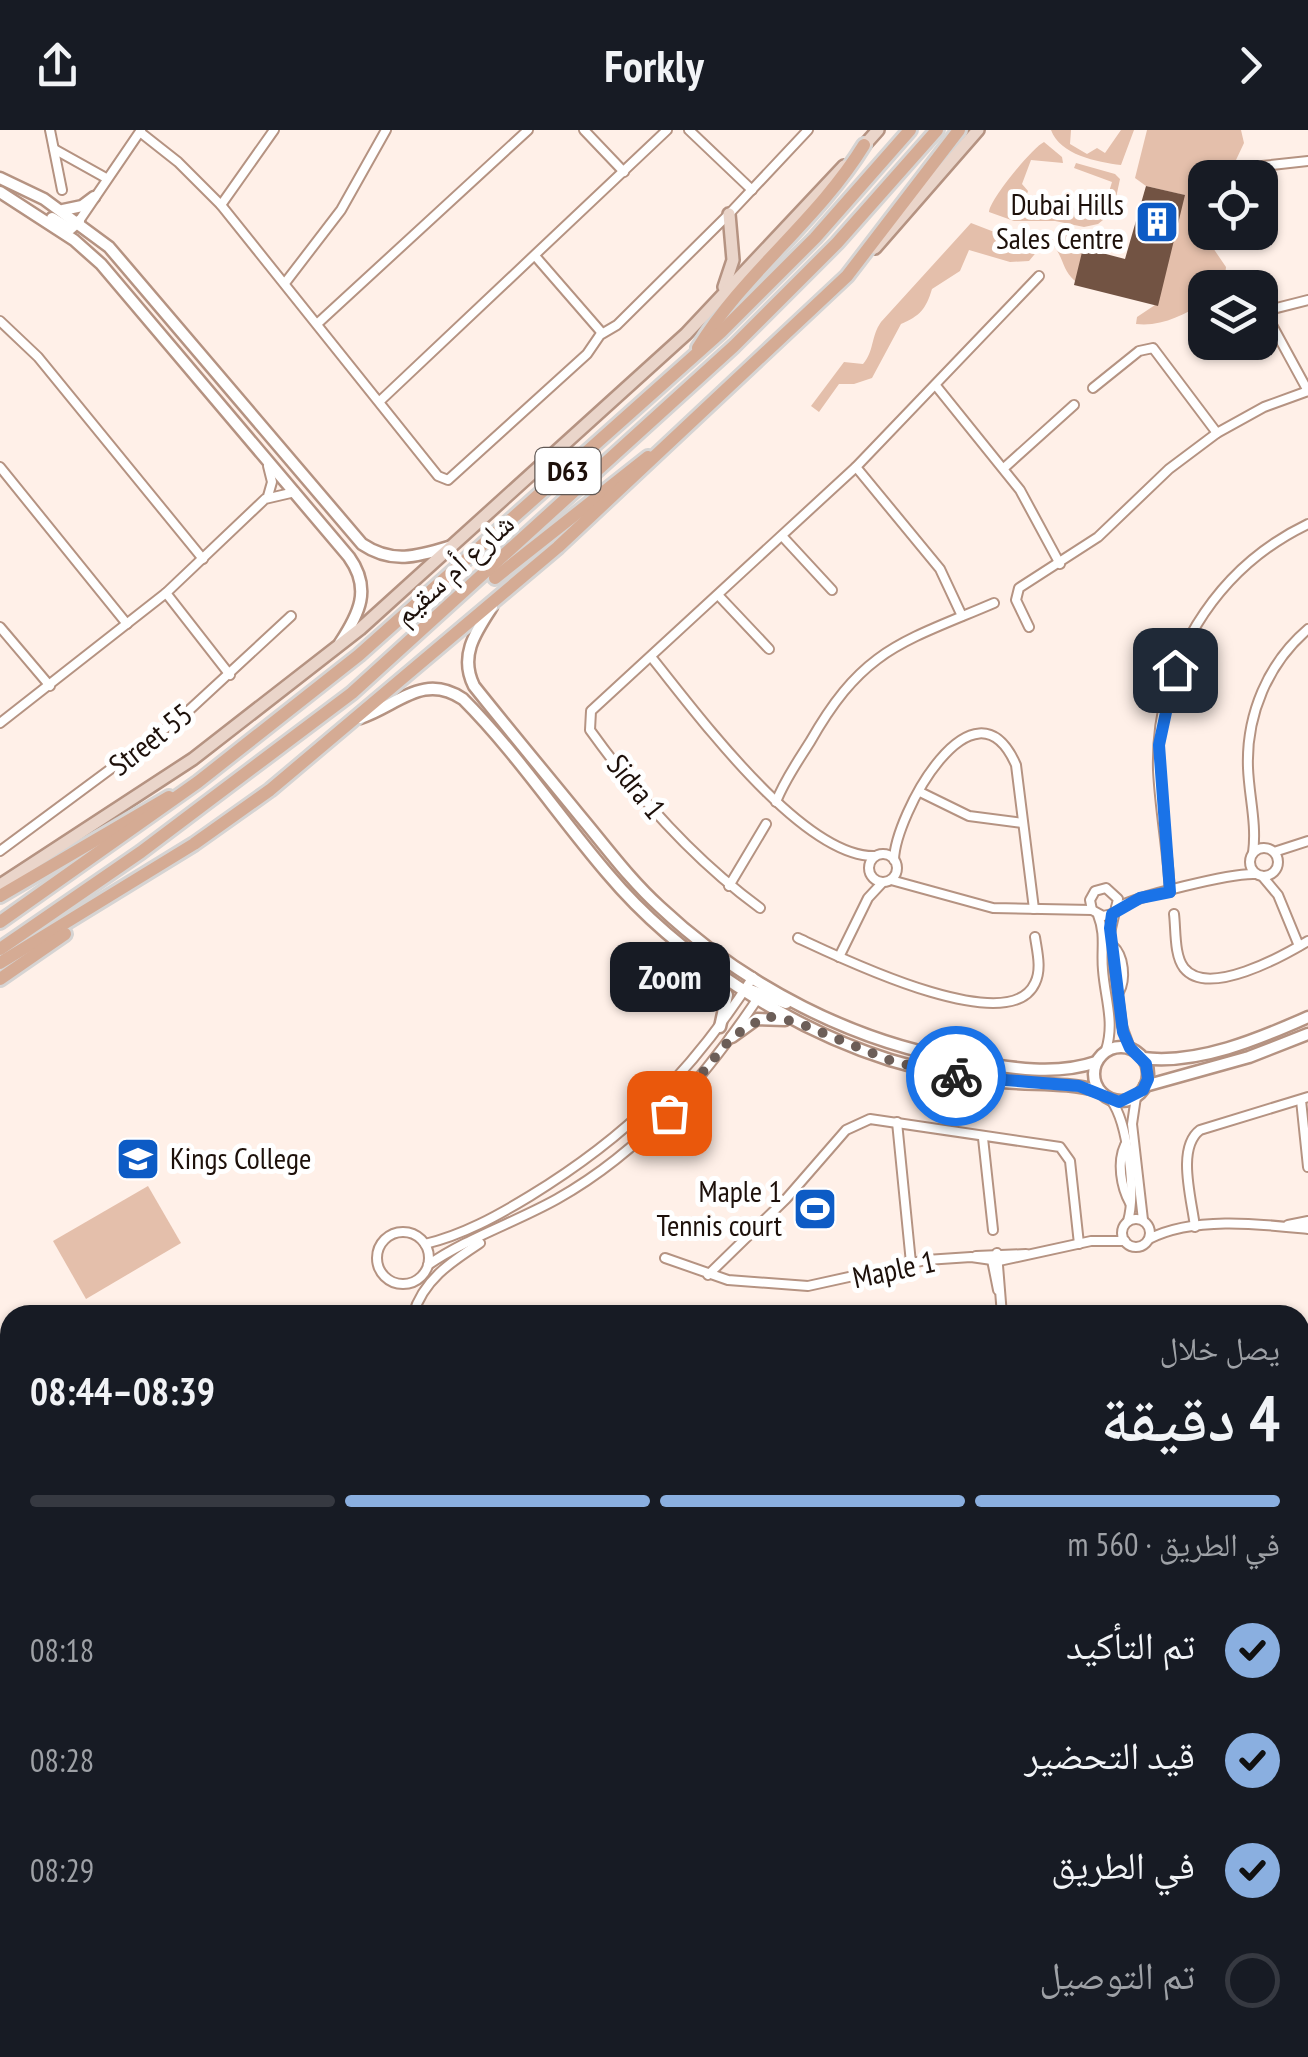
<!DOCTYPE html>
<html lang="ar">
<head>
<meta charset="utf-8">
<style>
	body { margin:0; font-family:"PT Sans Narrow","Noto Naskh Arabic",sans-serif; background:#242831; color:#f1f3f6; direction:rtl; height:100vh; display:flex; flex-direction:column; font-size:38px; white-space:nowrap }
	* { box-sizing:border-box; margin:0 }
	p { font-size:32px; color:#9ea1a6 }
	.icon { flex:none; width:55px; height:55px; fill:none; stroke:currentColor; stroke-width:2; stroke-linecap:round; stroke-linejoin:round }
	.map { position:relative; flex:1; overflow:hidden; direction:ltr }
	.panel { position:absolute; left:0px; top:1175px; width:1310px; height:752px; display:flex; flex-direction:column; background:#171b24; border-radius:30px 30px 0 0; box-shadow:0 2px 8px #0004; direction:rtl }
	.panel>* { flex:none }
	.controls { position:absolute; left:1188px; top:30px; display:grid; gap:20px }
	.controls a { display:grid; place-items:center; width:90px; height:90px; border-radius:20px; background:#171b24; box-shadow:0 2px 8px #0004; font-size:50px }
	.pin { position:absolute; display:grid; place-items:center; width:85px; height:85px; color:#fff; margin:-42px; border-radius:20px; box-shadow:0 5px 15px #0006 }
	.courier { position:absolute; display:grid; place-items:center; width:100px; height:100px; margin:-50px; border:8px solid #1a73e8; border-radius:50%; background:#fff; color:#222; box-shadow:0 2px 12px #0007 }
	.bubble { position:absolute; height:70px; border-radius:20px; background:#171b24; box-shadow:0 2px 8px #0004; font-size:32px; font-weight:600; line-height:70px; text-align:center; direction:rtl }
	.head em { font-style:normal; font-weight:600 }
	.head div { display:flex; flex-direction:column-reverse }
	.head { display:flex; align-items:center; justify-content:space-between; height:170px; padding:0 30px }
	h1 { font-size:65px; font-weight:600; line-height:75px }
	.bar { display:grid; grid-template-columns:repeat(4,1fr); gap:15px 10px; align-content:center; height:120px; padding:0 30px }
	.bar i { height:12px; border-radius:8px; background:#363941 }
	.bar .selected { background:#8aafe0 }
	.bar p { grid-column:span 4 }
	ol { padding:0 30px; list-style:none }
	li { display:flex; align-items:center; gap:30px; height:110px }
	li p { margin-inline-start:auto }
	li .icon { padding:10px; border-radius:50%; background:#8aafe0; color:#111; stroke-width:4 }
	li:last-child { color:#9ea1a6 }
	li i { width:55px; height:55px; border:5px solid #363941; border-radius:50% }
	header { display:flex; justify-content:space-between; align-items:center; height:130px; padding:0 30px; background:#171b24; font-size:45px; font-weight:600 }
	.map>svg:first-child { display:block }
</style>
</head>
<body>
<header><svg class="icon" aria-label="forward" viewBox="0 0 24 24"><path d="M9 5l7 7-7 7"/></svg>Forkly<svg class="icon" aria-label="share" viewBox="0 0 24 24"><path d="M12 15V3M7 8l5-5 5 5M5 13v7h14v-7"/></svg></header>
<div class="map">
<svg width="1308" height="1927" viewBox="0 0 1308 1927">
	<rect width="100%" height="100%" fill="#fff0e8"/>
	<g fill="#e4bfab">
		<path d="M1051,0h20l-1,14 17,10 10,-6 8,5 16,-23h13l-13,35c-24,-3 -61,-10 -70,-35z"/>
		<path d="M1147,0h94l3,13 -16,34 -23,1v34l-7,14 28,41 -2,18 -19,3v14c-21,13 -44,25 -69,22l1,-7 18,-12 29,-110 -38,-9 -11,-8z"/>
		<path d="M1044,12l18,15 1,6 -32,-3 -9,24 6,7 -2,6 68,16 2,-6 8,1 8,-26 -38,-14 2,-5 39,11 5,5 -7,33 -15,12 -14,3 -29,-6h-41l-25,-9c1,-13 43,-64 55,-70z"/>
		<path d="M971,93l44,17 49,-9 28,5 5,16 -22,29c-13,-11 -11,-23 -22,-36l-14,4 -10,12 -19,1 -41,-12 -9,21 -28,18c-6,20 -12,27 -31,35l-29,54 -18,6h-15l-20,28 -8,-6 33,-44 19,2c11,-12 8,-28 18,-42z"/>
		<path d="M148,1056l33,57 -95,56 -33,-58z"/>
	</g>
	<path fill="#725343" d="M1146,56l39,9 -27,111 -84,-21 9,-37 42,11z"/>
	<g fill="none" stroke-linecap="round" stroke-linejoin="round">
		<defs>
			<g id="minor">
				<path d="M50,0l12,60"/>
				<path d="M584,0l40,42"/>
				<path d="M689,0l63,60"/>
				<path d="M140,2l38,30 43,43 217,271 10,4 139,-126 13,-19 17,-10 112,-111 79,-84"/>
				<path d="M54,19l52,29"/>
				<path d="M1262,36l46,-5"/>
				<path d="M221,75l53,-75"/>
				<path d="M79,91l62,-91"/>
				<path d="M536,127l66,76"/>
				<path d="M1243,147l7,11"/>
				<path d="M285,153l56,-73 45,-80"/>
				<path d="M1260,173l48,88"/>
				<path d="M1265,181l43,-11"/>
				<path d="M0,191l38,36 165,202"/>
				<path d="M317,194l211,-194"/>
				<path d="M937,257l83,103 40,74"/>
				<path d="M1093,258l46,-37 14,-3 64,85"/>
				<path d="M380,271l287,-271"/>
				<path d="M0,337l127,157"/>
				<path d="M856,337l84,102 22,47"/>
				<path d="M1004,338l70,-63"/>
				<path d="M268,366l4,-14 -4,-16"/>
				<path d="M783,407l49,53"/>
				<path d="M166,463l64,82"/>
				<path d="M719,466l50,53"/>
				<path d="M0,497l50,59"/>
				<path d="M1029,497l-13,-27 3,-12 79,-51 71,-68 48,-36 47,-26 44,-16"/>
				<path d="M652,528c43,53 150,200 223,198"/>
				<path d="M0,593l166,-130 99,-94 30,-7"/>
				<path d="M920,662l49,24 54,7"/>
				<path d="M776,672c8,-21 22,-41 34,-60 53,-93 90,-99 184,-139"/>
				<circle cx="1264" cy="732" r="14"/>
				<path d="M0,721l186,-138 105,-97"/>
				<path d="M1274,722l34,-11"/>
				<path d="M1253,723c4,-29 -4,-57 -5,-85 -2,-53 20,-105 60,-139"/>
				<circle cx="883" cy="738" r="14"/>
				<path d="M894,730c1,-45 80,-190 122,-95l18,144"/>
				<path d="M1262,746l16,19 21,51"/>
				<path d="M891,750l102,28 99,2"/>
				<path d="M729,756l37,-62"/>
				<path d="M1170,762c-2,-41 -10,-81 -12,-122 -3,-104 56,-201 150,-246"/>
				<path d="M760,778c-67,-49 -122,-111 -170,-178l1,-19 265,-244 183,-191"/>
				<path d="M1116,778c21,-12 115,-35 139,-34"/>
				<path d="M1112,784l-9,2 -11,-6 -2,-10 5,-9 11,-3 12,11 -8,34 12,93 8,22"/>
				<path d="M1174,784c2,16 0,41 10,54 24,30 99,-12 124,-27"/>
				<path d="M1098,785c8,20 3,35 5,55 2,28 12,52 3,80"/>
				<path d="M798,808c39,18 211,103 237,45 7,-14 2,-32 0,-46"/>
				<path d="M1113,816c11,10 13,33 6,46"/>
				<path d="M839,827l29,-59 14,-15"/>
				<path d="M1136,967l-4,27 11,96"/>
				<path d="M1111,970c17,23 25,93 17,121"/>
				<path d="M1301,970l7,67"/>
				<path d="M897,992l14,141"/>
				<path d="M983,1008l10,92"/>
				<path d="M1125,1015c-8,17 -4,42 5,58"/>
				<circle cx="1136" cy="1103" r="14"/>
				<path d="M1288,1095l20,-4"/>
				<path d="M1195,1097c-3,-27 -19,-79 5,-97l108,-33"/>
				<circle cx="403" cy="1128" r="26"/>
				<path d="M1149,1109c44,-23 112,-15 159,-10"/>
				<path d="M425,1114c38,-9 72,-28 105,-48 98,-60 161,-123 223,-219"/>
				<path d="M997,1123l5,62"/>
				<path d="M976,1126l50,-2"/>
				<path d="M665,1128l63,22 80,6 118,-26 45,-3 28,4 92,-20h34"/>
				<path d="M992,1130l6,30"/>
				<path d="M428,1135c39,-27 88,-43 129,-66 87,-49 149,-123 203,-204"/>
				<path d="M708,1145l78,-76 60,-69 24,-11 190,28 10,14 9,83"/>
				<path d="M413,1185c10,-35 38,-53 67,-72"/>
				<path d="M1300,1216l8,-2"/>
				<path d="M1300,1308l8,-1"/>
				<path d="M1300,1404l8,-1"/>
				<path d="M1300,1480l8,-1"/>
				<path d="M0,1590l10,3"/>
				<path d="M0,1634l10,3"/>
			</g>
			<g id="tertiary">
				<path d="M0,48l44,21 65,48 253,297c31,21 57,12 90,2"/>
				<path d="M0,62l74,48 27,24 248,293c23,32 10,57 -9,86"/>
				<path d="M63,80l19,-4 12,-9"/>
				<path d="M52,88l18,11 9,-8"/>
				<path d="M492,477c-17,26 -33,49 -18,79 35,44 71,87 106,130 26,31 50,64 80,91 83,78 195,137 308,154 42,7 88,15 128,1"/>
				<path d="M360,588c37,-12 63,-46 103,-19 53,53 96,118 145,175 69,82 180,154 282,186 36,11 74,19 112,22 33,3 65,0 97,9"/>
				<path d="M708,839l19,26 -7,32"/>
				<path d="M750,860l36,13"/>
				<path d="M732,907l25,-18 28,1"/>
				<circle cx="1121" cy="944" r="27"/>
				<path d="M1143,928c54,7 116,-19 165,-41"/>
				<path d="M1145,956l104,-29 59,-23"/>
			</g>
			<g id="secondary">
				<path d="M861,19l17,-19"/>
				<path d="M875,118l103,-118"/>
				<path d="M724,157l9,-27 -4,-46"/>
				<path d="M0,755l193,-126 167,-130 326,-295 158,-168"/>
			</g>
			<g id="primary">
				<path d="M698,218c46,-75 120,-128 166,-203"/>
				<path d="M495,448l153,-121"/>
				<path d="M0,766l169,-99"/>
				<path d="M0,792l198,-140 161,-127 362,-323 94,-94 95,-108"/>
				<path d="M0,819l141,-97 211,-159 382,-347 103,-103 100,-113"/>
				<path d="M0,833l194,-119 76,-54 288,-243 289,-271 112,-146"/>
				<path d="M0,849l65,-45"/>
			</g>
		</defs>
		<use href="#minor" stroke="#b59382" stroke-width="12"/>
		<use href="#tertiary" stroke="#b59382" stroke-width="15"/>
		<use href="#secondary" stroke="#b59382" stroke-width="16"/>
		<use href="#primary" stroke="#d6d4d3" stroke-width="18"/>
		<use href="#minor" stroke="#fff" stroke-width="8"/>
		<use href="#tertiary" stroke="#fff" stroke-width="10"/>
		<use href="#secondary" stroke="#ead5ca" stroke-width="11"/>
		<use href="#primary" stroke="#d5ab94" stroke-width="12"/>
	</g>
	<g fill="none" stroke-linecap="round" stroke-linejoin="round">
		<path stroke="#6c5e58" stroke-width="10" stroke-dasharray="0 18" d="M669,983l63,-76 34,-21 30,6 98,40 62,14"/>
		<path stroke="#1a73e8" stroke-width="12" d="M956,946l123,10 40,16 24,-12 5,-11 -2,-15 -16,-16 -7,-16 -13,-104 2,-14 28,-16 30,-6 -11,-147 16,-75"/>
	</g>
	<defs>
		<symbol id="building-square" viewBox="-11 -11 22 22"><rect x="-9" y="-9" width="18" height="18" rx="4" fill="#0d5bc5" stroke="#fff"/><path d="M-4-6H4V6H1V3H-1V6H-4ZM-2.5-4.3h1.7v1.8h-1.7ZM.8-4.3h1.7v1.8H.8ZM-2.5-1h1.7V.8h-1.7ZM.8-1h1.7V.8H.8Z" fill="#fff"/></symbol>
		<symbol id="university-square" viewBox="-11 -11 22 22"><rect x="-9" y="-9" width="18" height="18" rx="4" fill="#0d5bc5" stroke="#fff"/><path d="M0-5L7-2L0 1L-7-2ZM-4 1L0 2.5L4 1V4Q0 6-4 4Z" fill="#fff"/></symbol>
		<symbol id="stadium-square" viewBox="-11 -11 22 22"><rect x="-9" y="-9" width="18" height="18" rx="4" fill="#0d5bc5" stroke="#fff"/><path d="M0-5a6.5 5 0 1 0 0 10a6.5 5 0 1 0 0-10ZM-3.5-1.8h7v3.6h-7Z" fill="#fff"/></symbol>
	</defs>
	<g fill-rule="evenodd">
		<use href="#building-square" x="1132" y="67" width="50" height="50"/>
		<use href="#university-square" x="113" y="1004" width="50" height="50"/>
		<use href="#stadium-square" x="790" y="1054" width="50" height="50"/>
	</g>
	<g text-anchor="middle" stroke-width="10" stroke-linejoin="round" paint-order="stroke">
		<rect fill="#fff" stroke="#615854" stroke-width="2.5" x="535.5" y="318" width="65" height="46" rx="8"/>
		<g font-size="28" font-weight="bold" fill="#1d100a">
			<text x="568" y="351">D63</text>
		</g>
		<g font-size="30" fill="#1d100a" stroke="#fff" text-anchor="end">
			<text x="1124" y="85">Dubai Hills<tspan x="1124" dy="34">Sales Centre</tspan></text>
			<text x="170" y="1039" text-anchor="start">Kings College</text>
			<text x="782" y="1072">Maple 1<tspan x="782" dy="34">Tennis court</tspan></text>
		</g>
		<g font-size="30" fill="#1d100a" stroke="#fff">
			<text transform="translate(454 439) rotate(-42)" y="10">شارع أم سقيم</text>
			<text transform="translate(151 610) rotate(-38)" y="10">Street 55</text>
			<text transform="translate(636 657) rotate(51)" y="10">Sidra 1</text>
			<text transform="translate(894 1140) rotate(-12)" y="10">Maple 1</text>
		</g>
	</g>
</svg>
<div class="controls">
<a><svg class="icon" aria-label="locate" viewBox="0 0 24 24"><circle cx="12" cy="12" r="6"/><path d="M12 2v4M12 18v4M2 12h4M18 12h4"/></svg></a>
<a><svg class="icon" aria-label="layers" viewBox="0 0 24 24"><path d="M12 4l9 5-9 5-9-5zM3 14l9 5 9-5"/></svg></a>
</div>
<div class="pin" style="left:669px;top:983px;background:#ea580c"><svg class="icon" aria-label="bag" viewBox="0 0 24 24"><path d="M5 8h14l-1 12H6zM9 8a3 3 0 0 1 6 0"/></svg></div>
<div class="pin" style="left:1175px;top:540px;background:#1f2937"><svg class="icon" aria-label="home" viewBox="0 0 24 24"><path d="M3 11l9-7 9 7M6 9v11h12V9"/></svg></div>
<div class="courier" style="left:956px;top:946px"><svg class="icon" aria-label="bike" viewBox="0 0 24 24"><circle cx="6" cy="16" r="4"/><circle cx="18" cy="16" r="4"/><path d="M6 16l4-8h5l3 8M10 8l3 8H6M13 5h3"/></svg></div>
<div class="bubble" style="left:610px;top:812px;width:120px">Zoom</div>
<section class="panel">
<div class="head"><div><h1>4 دقيقة</h1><p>يصل خلال</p></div><em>08:39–08:44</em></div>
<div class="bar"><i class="selected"></i><i class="selected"></i><i class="selected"></i><i></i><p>في الطريق · 560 m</p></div>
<ol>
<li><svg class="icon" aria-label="check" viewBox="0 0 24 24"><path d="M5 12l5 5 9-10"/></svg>تم التأكيد<p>08:18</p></li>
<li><svg class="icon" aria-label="check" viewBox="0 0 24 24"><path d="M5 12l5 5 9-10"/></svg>قيد التحضير<p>08:28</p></li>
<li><svg class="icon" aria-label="check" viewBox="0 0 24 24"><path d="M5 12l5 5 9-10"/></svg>في الطريق<p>08:29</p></li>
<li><i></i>تم التوصيل</li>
</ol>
</section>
</div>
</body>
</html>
